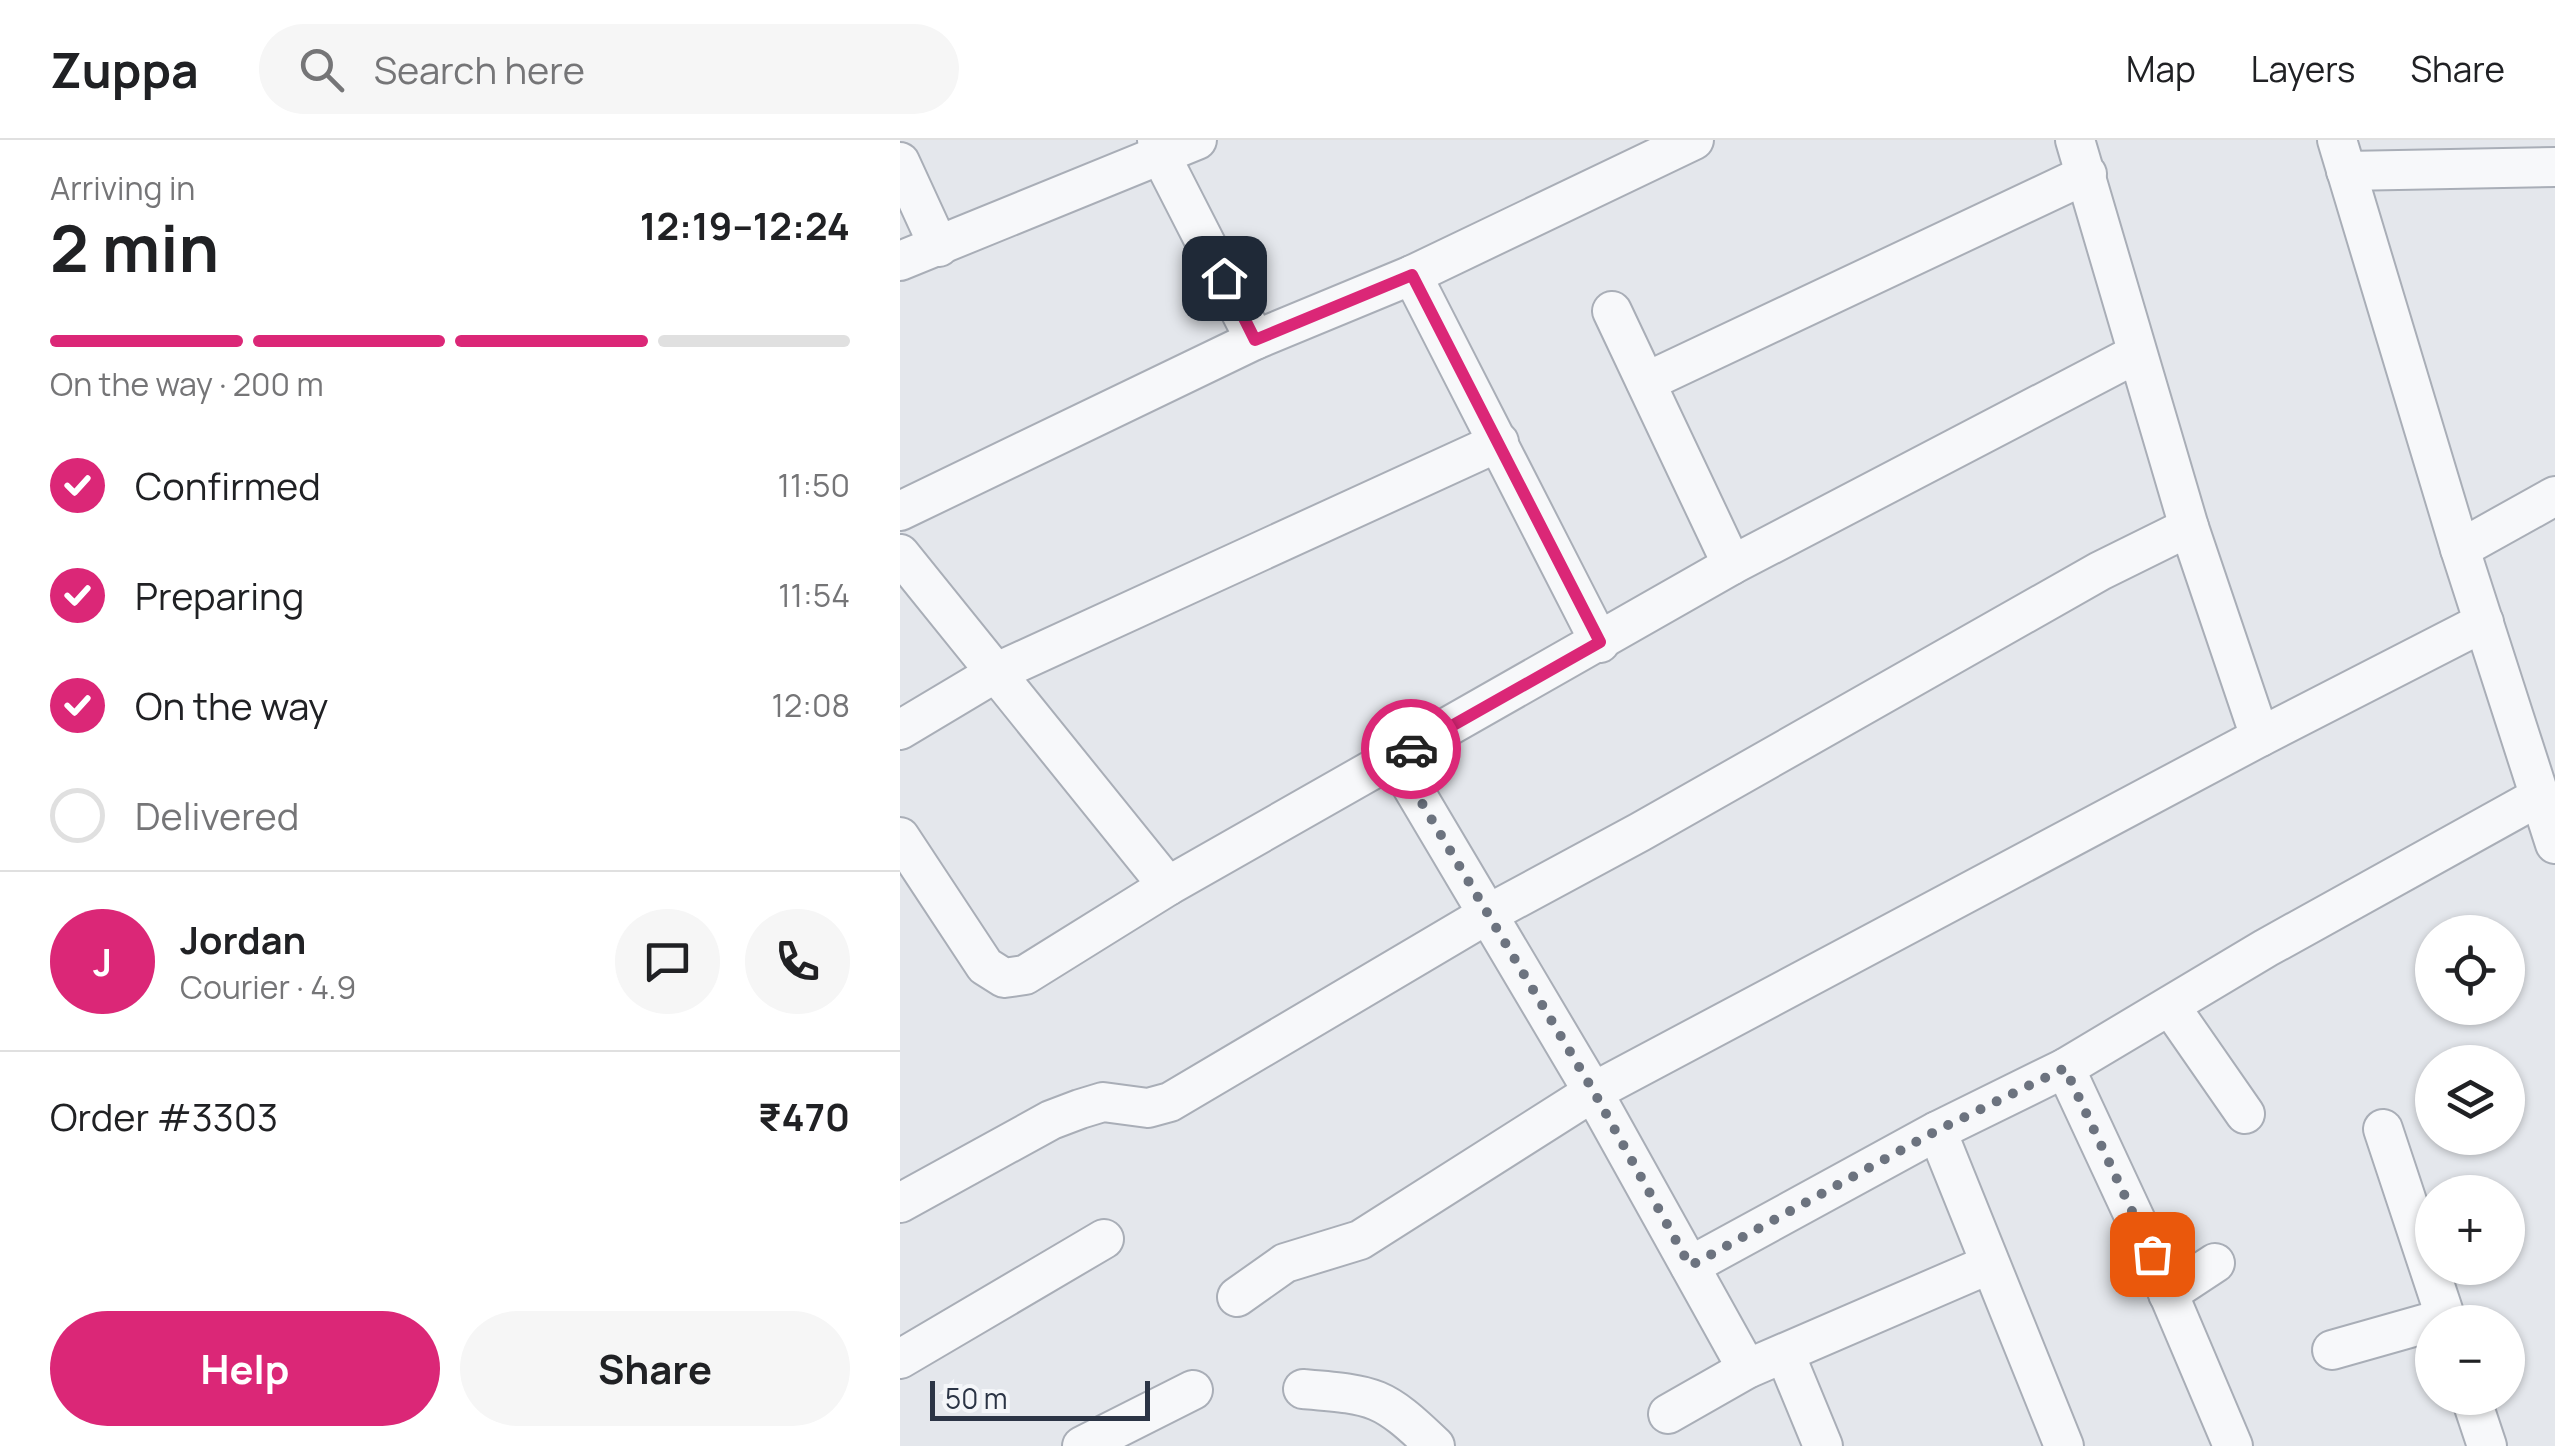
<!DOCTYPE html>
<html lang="en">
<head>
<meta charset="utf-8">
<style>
	body { margin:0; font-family:Manrope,sans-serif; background:#f6f6f6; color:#202124; height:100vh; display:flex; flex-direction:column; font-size:38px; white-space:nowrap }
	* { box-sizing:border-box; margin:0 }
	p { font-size:32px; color:#757577 }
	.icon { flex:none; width:55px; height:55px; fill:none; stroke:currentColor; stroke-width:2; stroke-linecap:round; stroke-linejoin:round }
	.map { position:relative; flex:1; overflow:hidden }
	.drawer { display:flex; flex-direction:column; background:#fff; width:900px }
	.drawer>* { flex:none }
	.buttons { position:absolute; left:1515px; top:775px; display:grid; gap:20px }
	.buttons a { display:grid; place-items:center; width:110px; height:110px; border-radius:50%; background:#fff; box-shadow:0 2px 8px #0004; font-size:50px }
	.scale { position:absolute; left:30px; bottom:25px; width:220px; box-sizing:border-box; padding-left:10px; border:5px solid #2b3445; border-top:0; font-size:28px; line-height:35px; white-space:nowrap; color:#2b3445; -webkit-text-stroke:8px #f4f6f9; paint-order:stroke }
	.pin { position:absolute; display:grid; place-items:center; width:85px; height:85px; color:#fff; margin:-42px; border-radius:20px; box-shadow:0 5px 15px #0006 }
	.courier { position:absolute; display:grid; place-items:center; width:100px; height:100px; margin:-50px; border:8px solid #db2777; border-radius:50%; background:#fff; color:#222; box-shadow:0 2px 12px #0007 }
	.summary em { font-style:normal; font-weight:700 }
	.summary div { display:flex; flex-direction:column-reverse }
	.summary { display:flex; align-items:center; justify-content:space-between; height:170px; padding:0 50px }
	h1 { font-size:65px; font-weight:700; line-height:75px }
	.bar { display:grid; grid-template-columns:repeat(4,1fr); gap:15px 10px; align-content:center; height:120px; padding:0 50px }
	.bar i { height:12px; border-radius:8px; background:#e0e0e0 }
	.bar .active { background:#db2777 }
	.bar p { grid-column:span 4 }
	.line { display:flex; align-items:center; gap:25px; padding:0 50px; border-top:2px solid #e0e0e0 }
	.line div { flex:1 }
	.round { display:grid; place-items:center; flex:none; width:105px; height:105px; border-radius:52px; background:#f6f6f6 }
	ol { padding:0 50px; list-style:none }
	li { display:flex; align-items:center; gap:30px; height:110px }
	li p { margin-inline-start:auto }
	li .icon { padding:10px; border-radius:50%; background:#db2777; color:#fff; stroke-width:4 }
	li:last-child { color:#757577 }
	li i { width:55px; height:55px; border:5px solid #e0e0e0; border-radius:50% }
	.button { display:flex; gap:20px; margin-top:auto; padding:20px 50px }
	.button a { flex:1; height:115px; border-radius:60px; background:#db2777; color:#fff; font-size:40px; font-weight:700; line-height:115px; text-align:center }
	.button a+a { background:#f6f6f6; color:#202124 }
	header { display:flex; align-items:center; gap:60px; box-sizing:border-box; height:140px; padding:0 50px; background:#fff; border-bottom:2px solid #e0e0e0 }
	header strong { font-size:48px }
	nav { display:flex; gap:55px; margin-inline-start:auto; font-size:35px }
	.search { width:700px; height:90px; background:#f6f6f6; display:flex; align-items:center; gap:25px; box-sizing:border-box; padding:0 35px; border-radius:55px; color:#757577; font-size:38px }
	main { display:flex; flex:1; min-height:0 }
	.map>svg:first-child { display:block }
</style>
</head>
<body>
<header>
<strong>Zuppa</strong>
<div class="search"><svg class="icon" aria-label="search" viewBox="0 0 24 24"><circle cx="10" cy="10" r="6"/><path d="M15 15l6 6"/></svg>Search here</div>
<nav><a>Map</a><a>Layers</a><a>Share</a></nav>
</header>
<main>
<section class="drawer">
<div class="summary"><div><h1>2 min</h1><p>Arriving in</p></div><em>12:19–12:24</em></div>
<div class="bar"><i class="active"></i><i class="active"></i><i class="active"></i><i></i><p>On the way · 200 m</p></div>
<ol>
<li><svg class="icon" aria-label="check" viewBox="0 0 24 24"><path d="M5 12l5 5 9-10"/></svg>Confirmed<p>11:50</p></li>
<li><svg class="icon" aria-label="check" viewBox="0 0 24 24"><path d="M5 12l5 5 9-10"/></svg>Preparing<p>11:54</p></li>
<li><svg class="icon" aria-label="check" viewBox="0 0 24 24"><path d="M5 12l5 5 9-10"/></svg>On the way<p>12:08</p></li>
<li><i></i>Delivered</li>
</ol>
<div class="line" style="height:180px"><b class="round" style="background:#db2777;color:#fff">J</b><div><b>Jordan</b><p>Courier · 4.9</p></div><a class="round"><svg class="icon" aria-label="chat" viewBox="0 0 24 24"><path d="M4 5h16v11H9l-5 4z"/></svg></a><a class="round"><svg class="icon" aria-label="phone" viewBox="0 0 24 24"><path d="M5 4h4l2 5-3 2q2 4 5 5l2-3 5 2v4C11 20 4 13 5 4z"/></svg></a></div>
<div class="line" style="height:130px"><div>Order #3303</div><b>₹470</b></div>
<div class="button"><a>Help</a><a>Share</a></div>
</section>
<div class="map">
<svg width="1655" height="1306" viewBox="0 0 1655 1306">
	<rect width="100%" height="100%" fill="#e4e7ec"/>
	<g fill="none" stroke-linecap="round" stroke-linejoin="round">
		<defs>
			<g id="minor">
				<path d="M257,0l4,16 94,184"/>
				<path d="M1175,0l114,387 71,210 224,-115"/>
				<path d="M1437,0l123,409 95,295"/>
				<path d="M0,22l39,85"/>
				<path d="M1446,31l209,-4"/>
				<path d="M0,121l297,-121"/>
				<path d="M512,135l188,368"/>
				<path d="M712,171l120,254"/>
				<path d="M746,242l441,-208"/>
				<path d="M0,371l355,-171 157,-65 282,-135"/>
				<path d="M1560,409l95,-53"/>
				<path d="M0,414l268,332 -143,89 -21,3 -19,-12 -85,-129"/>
				<path d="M0,590l97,-58 502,-230"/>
				<path d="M495,618l198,334 154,277"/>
				<path d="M268,746l564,-321 404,-211"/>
				<path d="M1270,866l75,108"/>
				<path d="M1165,928l87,187 81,191"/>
				<path d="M1483,989l64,193"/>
				<path d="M1037,991l127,315"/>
				<path d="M0,1063l151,-83 29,-11 23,-7 45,6 22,-6 318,-188 152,-82 460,-261 89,-44"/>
				<path d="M790,1126l247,-135 128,-63 201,-120 274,-152"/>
				<path d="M1268,1154l47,-31"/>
				<path d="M337,1157l48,-34 75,-23 233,-148 667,-355"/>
				<path d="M1432,1210l113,-32"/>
				<path d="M885,1214l38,92"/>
				<path d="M0,1219l204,-120"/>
				<path d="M403,1249c72,6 79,6 132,57"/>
				<path d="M1571,1258l16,48"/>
				<path d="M768,1274l79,-45 243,-105"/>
				<path d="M182,1306l111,-56"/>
			</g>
		</defs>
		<use href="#minor" stroke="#a9aeb7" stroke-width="42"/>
		<use href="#minor" stroke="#f7f8fa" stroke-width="38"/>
	</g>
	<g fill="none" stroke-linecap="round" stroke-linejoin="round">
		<path stroke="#6c737f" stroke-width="10" stroke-dasharray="0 18" d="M511,609l-16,9 199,334 96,174 246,-135 129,-63 87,186"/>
		<path stroke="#db2777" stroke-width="12" d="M324,138l31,62 157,-65 188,367 -189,107"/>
	</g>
</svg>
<div class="buttons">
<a><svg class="icon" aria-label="locate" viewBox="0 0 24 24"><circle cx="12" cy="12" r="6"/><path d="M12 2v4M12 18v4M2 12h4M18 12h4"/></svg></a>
<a><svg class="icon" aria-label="layers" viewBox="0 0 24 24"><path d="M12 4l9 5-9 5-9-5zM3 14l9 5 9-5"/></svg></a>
<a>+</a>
<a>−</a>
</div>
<div class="scale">50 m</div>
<div class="pin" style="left:1252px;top:1114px;background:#ea580c"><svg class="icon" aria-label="bag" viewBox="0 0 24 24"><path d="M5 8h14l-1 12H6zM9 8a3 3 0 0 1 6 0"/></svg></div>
<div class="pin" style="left:324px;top:138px;background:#1f2937"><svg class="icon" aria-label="home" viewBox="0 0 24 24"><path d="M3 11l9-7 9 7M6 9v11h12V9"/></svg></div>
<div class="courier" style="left:511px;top:609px"><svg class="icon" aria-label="car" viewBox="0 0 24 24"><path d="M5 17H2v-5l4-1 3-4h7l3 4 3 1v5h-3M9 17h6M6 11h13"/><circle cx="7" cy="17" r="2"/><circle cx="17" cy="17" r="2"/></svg></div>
</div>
</main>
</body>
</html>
